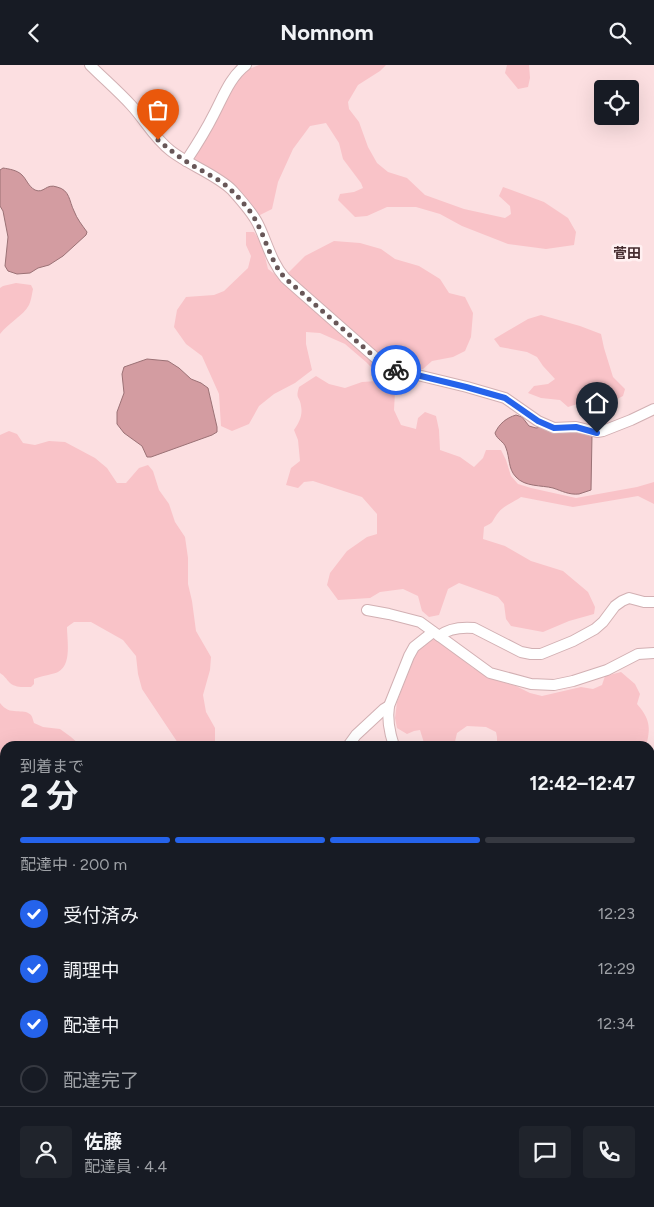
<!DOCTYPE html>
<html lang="ja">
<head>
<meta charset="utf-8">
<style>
	body { margin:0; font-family:Figtree,"Noto Sans JP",sans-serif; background:#20242c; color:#f1f3f6; height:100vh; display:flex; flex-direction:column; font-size:19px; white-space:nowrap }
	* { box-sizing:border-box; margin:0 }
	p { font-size:16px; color:#9ea1a6 }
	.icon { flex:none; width:28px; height:28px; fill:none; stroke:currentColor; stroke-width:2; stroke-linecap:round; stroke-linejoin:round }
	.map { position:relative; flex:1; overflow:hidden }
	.sheet { position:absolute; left:0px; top:676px; width:655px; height:466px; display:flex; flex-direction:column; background:#171b24; border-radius:15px 15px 0 0; box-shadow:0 5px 20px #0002 }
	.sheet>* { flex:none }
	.buttons { position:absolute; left:594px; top:15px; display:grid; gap:10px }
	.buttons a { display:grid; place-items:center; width:45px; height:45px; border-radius:5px; background:#171b24; box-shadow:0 5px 20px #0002; font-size:25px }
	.pin { position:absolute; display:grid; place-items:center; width:42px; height:42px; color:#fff; margin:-51px -21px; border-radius:50% 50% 50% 0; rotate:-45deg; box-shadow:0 0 5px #0007 }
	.pin .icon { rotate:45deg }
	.courier { position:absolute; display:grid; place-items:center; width:50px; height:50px; margin:-25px; border:4px solid #2563eb; border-radius:50%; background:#fff; color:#222; box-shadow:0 1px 6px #0007 }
	.headline em { font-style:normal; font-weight:700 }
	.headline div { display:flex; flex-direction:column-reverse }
	.headline { display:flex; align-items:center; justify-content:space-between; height:85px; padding:0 20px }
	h1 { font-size:32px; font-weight:700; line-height:38px }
	.bar { display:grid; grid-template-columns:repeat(4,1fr); gap:8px 5px; align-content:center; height:60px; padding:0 20px }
	.bar i { height:6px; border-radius:4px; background:#363941 }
	.bar .selected { background:#2563eb }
	.bar p { grid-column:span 4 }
	.line { display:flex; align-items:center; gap:12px; padding:0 20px; border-top:1px solid #363941 }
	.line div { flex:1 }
	.round { display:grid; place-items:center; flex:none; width:52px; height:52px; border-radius:5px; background:#20242c }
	ol { padding:0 20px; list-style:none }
	li { display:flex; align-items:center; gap:15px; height:55px }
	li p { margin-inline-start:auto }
	li .icon { padding:5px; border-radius:50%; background:#2563eb; color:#fff; stroke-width:4 }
	li:last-child { color:#9ea1a6 }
	li i { width:28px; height:28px; border:2px solid #363941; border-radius:50% }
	header { display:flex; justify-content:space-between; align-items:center; height:65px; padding:0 20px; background:#171b24; font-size:22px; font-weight:700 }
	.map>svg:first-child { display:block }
</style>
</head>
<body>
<header><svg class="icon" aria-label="back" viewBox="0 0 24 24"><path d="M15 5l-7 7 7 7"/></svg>Nomnom<svg class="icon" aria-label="search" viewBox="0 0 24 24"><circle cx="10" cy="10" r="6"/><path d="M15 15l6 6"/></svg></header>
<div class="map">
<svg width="654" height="1142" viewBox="0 0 654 1142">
	<rect width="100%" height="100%" fill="#fcdfe1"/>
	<g fill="#f9c3c8">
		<path d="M259,0h127l-6,6 -22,14 -10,17 1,7 10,13 9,25 9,16 11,9 19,6 18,17 39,14 41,9 6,-4 -1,-8 -11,-10 4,-9 41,15 24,16 8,14 -2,13 -28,4 -38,-5 -46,-18 -22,-12 -24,-7h-29l-20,9 -12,1 -17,-17 2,-6 14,-2 9,-4 -2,-5 -18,-24 -4,-16 -13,-20 -16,3 -17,23 -15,33 -6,27 -14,7 -65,-56 6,-13 30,-57 15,-19z"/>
		<path d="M507,0h22l1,13 -2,9 -10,2 -13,-16z"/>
		<path d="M246,167h8l8,12 6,25 8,6 13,-3 16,-16 29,-15 26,2 21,6 14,10 24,7 21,13 9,14 16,4 8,16 -2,24 -6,14 -12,6 -21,4 -9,8 -11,2 -12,-4 -6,8 -16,-1 -12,-12 -21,-18 -25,-11 -14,-1v12l6,26 -17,13 -21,11 -15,12 -10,18 -17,7 -11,-5 -2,-32 -17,-38 -16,-12 -12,-17 3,-17 9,-13 28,-2 10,-4 24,-23 3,-12 -5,-11z"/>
		<path d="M16,218l15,2 2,4c-1,5 -2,12 -4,16 -6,11 -21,18 -29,29v-46l3,-2z"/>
		<path d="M541,250l39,11 21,8 3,14 9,29 12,12 -2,7 -10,5 -17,-3 -28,9 -8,-7 -19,-2 -13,-5 6,-7 14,-2 7,-5 -12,-13 -6,-9 -10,-5 -27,-5 -6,-8 34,-20z"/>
		<path d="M316,311l13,8 16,4 17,-6 15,-1 14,2 4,9 -1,18 7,15 15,4 2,-11 7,-6 11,4 3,14 1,20 20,7 14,10 9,-9 3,-8h15l5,10 5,16 7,8 13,4 45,10 61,-11 17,-5v22l-16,-8 -65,11 -52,-10c-7,5 -18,9 -23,16 -7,9 -3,9 -14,14l-1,12 22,7 26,15 32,10 25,21 7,15 -1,7 -25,7 -26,11 -32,-6 -5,-7 -2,-15 -6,-7 -39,-14 -11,6 -9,26 -10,2 -7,-6 -4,-15 -15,-7 -23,3 -10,6 -32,2 -11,-15 3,-12 17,-22 20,-14 10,-3v-20l-15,-17 -49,-16 -9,1 -6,6 -12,-3 5,-17 9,-7 -2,-21 -4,-10c5,-7 9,-15 7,-24 -1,-10 -6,-6 -2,-19z"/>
		<path d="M9,366l8,3 6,9 12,2 14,-4 16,1 30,16 12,10 10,15h9l13,-15 9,-3 5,6 6,19 10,14 6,18 10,15 3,21v26l4,17 4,30 15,26 -1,13 -7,25 3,17 9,16v18h-35l-38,-57 -4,-15 -2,-18 -13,-16 -32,-18h-17l-7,5c0,13 5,38 -9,45 -3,2 -18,4 -24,7v5l-3,3c-7,0 -15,1 -21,-4 -4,-4 -5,-7 -10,-10v-238z"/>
		<path d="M435,573l38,30 20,11 23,7 14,7 12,3 39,-9 12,2 9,-4 3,-9 16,-4 14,12 5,10 -3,10c13,15 14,23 9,42h-149v-9l-1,-5 -10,-5 -19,-1 -10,7 -3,13h-29l-5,-16 -6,1 -7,3 -10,-6 -2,-10 2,-16 19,-53 12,-9z"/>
		<path d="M0,638c10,14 23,4 31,12 2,3 2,6 3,8l9,4 17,2 11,8 10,9h-76v76l-5,-8z"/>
		<path d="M1,856h4v186l-5,-4z"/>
		<path d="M650,856l4,2v41l-4,3z"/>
		<path d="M650,1134l4,1v7h-46l-1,-4h43z"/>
		<path d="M77,1138h53l1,4h-50z"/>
		<path d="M527,1138h40l1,4h-41z"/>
	</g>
	<g fill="#d39ca1" stroke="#9b7175">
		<path d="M3,103c6,1 14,2 19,7 5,5 6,11 13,15 9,4 11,-7 22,-3 13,3 12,14 17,24 3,8 8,14 13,21l-1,3 -23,21 -14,9 -11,3 -8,5 -13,1 -9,-3 -3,-5 3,-29 -5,-26 -3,-5v-36z"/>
		<path d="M147,294l21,2 11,7 12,11 10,4 7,5 9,39v5l-5,3 -61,22h-4l-5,-11 -18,-13 -7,-9v-12l7,-19 -2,-19 2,-7z"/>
		<path d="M516,350l6,2 7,9 7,2 5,-1 9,4 8,2 16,-2 18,4 -1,55c-4,1 -8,3 -12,4 -10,1 -17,-3 -26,-6 -12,-3 -28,-1 -37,-11 -8,-8 -6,-19 -10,-29 -2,-7 -9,-8 -11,-15 4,-9 11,-15 21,-18z"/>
	</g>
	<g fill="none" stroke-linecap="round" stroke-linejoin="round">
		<path stroke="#9b7175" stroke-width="2.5" d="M405,1138l3,4"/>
		<defs>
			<g id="minor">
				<path d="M90,0c13,13 28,26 41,40 14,15 23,33 40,46 18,14 46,24 61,39 9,10 20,22 26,34 9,18 13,38 27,54l93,82 12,7 15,5 62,15 38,11 33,23 16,7 22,-1 21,5 6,-1 28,-11 23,-11"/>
				<path d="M186,96c10,-15 20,-31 28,-47 9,-17 16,-37 32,-49"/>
				<path d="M367,545l22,4 31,8 70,51 41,11 23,1 19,-4 34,-11 31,-16 16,-1"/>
				<path d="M439,571c10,-8 23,-9 35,-8l47,24 10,2h10l32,-13 22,-12 8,-7 12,-16 7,-5 7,-3 15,4h10"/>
				<path d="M348,681l8,-11 28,-26 5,-3"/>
				<path d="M394,681c-4,-12 -7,-28 -5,-40l20,-50 5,-9 19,-15"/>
				<path d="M650,782l4,3"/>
				<path d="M650,844l4,1"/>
				<path d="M650,1058l4,2"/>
				<path d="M0,1066l5,12"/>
				<path d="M31,1138l2,4"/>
				<path d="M288,1138v4"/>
				<path d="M390,1138l3,4"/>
				<path d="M140,1142l2,-4"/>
			</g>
		</defs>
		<use href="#minor" stroke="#d2b0b3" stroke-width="12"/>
		<use href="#minor" stroke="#fff" stroke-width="10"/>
	</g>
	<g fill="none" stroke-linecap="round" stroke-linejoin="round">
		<path stroke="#685758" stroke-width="5" stroke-dasharray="0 9" d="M158,75c11,9 22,18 34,25 13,8 28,14 39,25 7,6 12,13 18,20 16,21 19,49 36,68l93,82 18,10"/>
		<path stroke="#2563eb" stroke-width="6" d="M396,305l70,17 39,11 33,23 16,7 22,-1 21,6"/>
	</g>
	<g text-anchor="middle" stroke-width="5" stroke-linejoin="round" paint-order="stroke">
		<g font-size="14" font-weight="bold" fill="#462c2f" stroke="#fff0f1">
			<text x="627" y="193">菅田</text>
		</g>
	</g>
</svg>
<div class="buttons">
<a><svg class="icon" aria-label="locate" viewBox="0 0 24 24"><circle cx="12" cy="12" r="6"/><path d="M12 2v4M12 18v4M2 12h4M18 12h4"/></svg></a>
</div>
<div class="pin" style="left:158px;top:75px;background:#ea580c"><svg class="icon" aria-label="bag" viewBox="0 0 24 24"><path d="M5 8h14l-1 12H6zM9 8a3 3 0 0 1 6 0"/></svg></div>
<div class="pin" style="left:597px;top:368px;background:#1f2937"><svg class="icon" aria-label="home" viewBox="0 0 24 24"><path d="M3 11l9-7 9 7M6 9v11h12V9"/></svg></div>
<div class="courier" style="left:396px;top:305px"><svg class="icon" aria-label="bike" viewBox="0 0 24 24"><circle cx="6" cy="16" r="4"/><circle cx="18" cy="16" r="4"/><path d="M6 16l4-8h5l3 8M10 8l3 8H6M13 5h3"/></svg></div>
<section class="sheet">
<div class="headline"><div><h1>2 分</h1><p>到着まで</p></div><em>12:42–12:47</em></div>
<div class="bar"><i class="selected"></i><i class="selected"></i><i class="selected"></i><i></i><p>配達中 · 200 m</p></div>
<ol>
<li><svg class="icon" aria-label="check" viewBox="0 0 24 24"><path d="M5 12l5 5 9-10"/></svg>受付済み<p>12:23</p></li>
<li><svg class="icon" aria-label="check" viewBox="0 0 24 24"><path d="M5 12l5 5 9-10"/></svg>調理中<p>12:29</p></li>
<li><svg class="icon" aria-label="check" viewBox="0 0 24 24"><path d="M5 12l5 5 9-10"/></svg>配達中<p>12:34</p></li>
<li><i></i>配達完了</li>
</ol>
<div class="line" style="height:90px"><a class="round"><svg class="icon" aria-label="person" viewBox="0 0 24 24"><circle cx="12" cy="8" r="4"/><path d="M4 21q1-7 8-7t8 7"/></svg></a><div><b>佐藤</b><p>配達員 · 4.4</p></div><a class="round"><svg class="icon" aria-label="chat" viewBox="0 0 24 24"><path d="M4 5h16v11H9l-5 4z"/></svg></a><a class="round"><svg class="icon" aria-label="phone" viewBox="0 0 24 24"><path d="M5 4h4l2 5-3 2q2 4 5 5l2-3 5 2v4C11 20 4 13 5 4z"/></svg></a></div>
</section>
</div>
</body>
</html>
